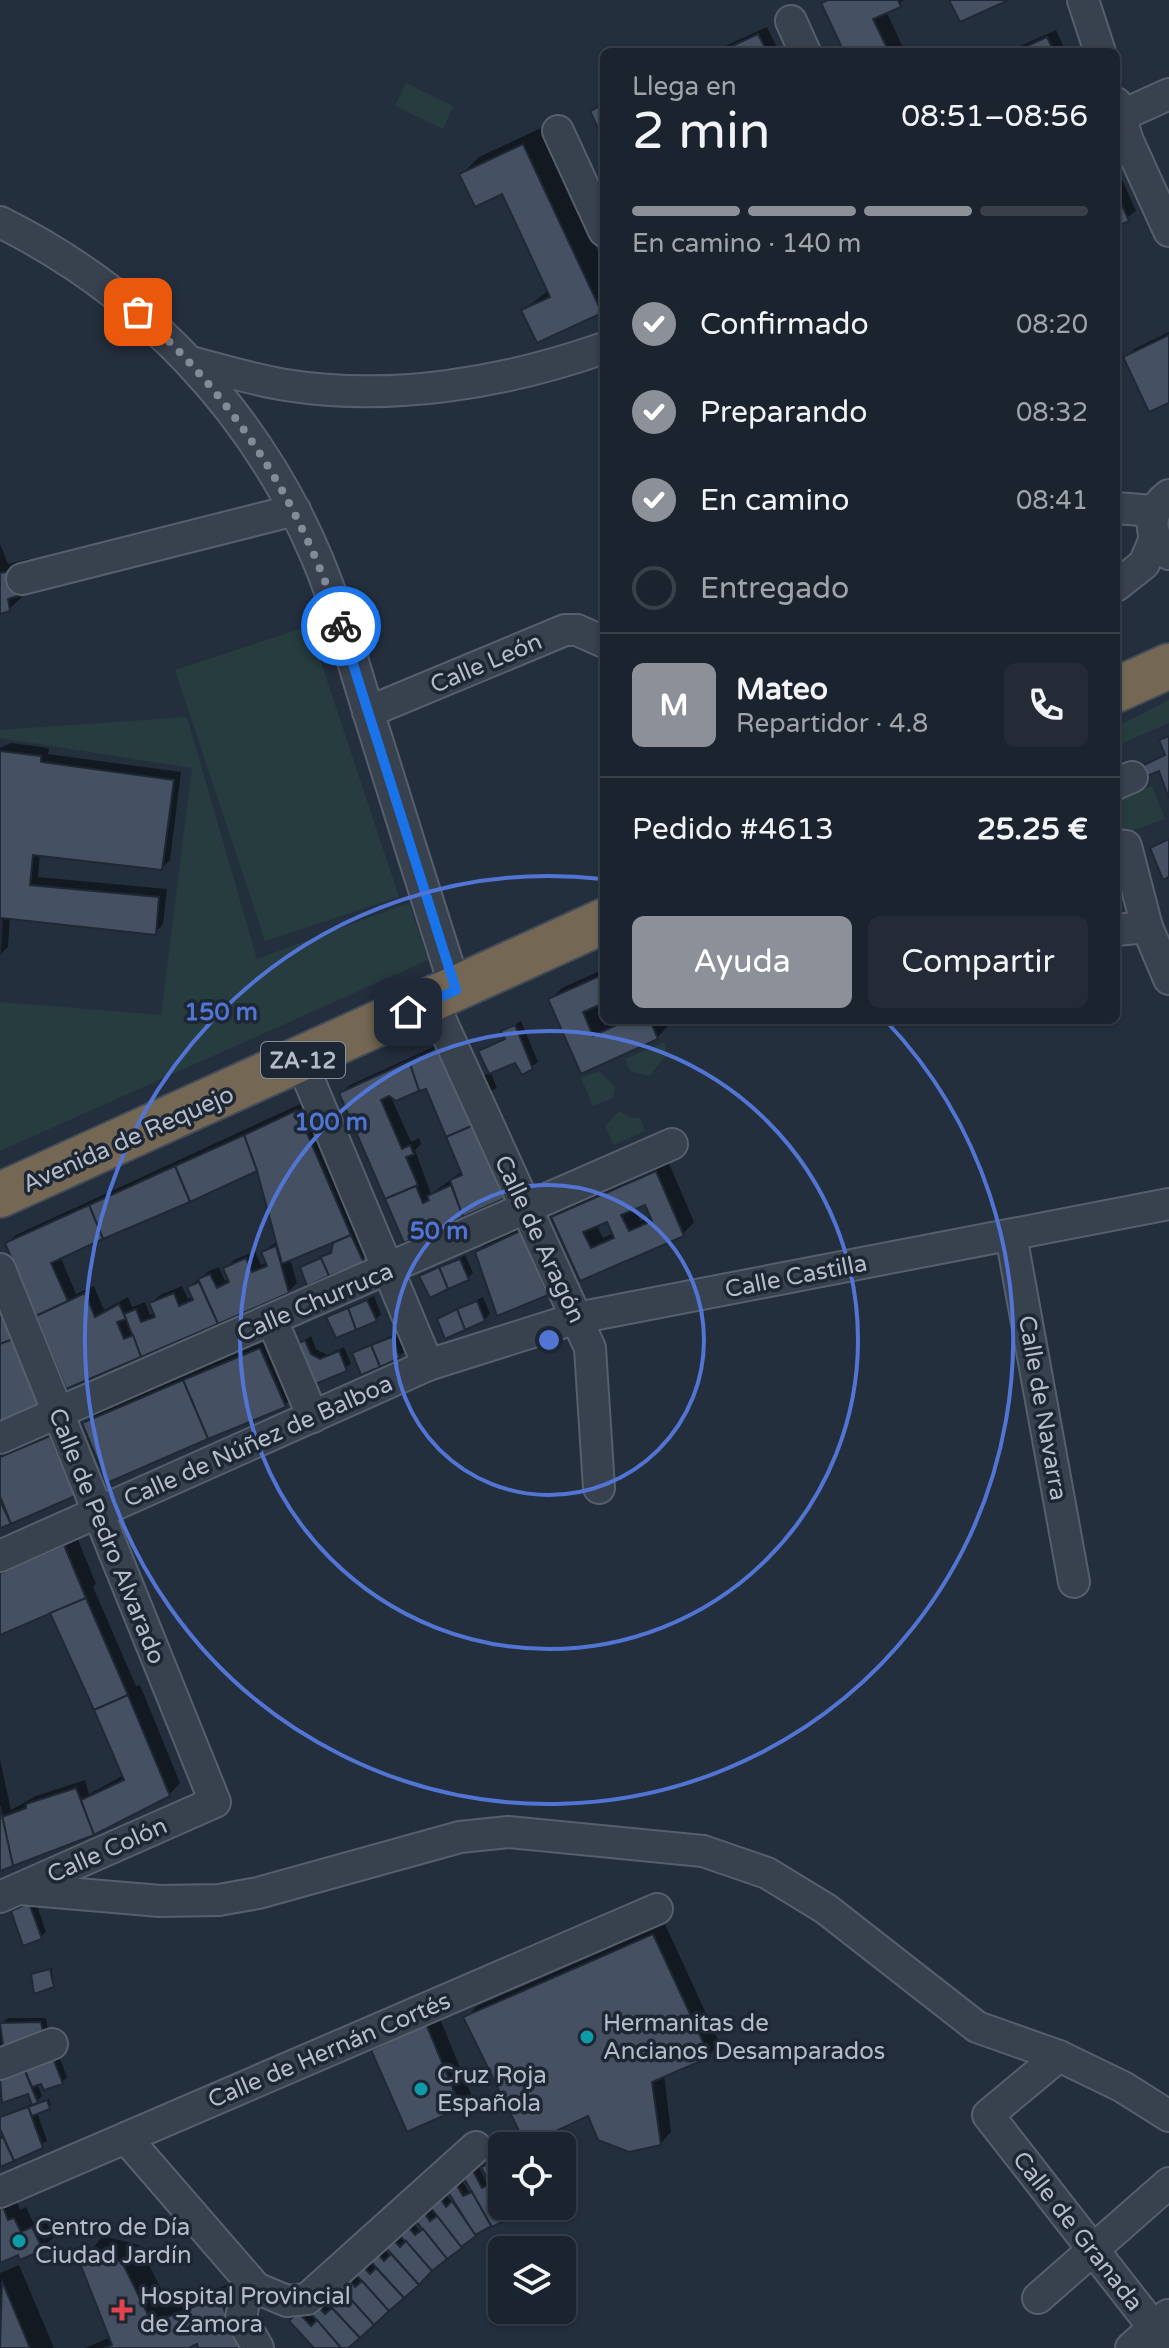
<!DOCTYPE html>
<html lang="es">
<head>
<meta charset="utf-8">
<style>
	body { margin:0; font-family:"Varela Round",sans-serif; background:#242b36; color:#f1f3f6; height:100vh; display:flex; flex-direction:column; font-size:30px; white-space:nowrap }
	* { box-sizing:border-box; margin:0 }
	p { font-size:26px; color:#a0a4aa }
	.icon { flex:none; width:44px; height:44px; fill:none; stroke:currentColor; stroke-width:2; stroke-linecap:round; stroke-linejoin:round }
	.map { position:relative; flex:1; overflow:hidden }
	.details { position:absolute; left:600px; top:48px; width:520px; height:976px; display:flex; flex-direction:column; background:#1b232e; border-radius:12px; box-shadow:0 2px 6px #0004,0 0 0 2px #39404a }
	.details>* { flex:none }
	.controls { position:absolute; left:488px; top:2132px; display:grid; gap:16px }
	.controls a { display:grid; place-items:center; width:88px; height:88px; border-radius:12px; background:#1b232e; box-shadow:0 2px 6px #0004,0 0 0 2px #39404a; font-size:40px }
	.pin { position:absolute; display:grid; place-items:center; width:68px; height:68px; color:#fff; margin:-34px; border-radius:16px; box-shadow:0 4px 12px #0006 }
	.courier { position:absolute; display:grid; place-items:center; width:80px; height:80px; margin:-40px; border:6px solid #1a73e8; border-radius:50%; background:#fff; color:#222; box-shadow:0 2px 10px #0007 }
	.headline em { font-style:normal; font-weight:600 }
	.headline div { display:flex; flex-direction:column-reverse }
	.headline { display:flex; align-items:center; justify-content:space-between; height:136px; padding:0 32px }
	h1 { font-size:52px; font-weight:600; line-height:60px }
	.bar { display:grid; grid-template-columns:repeat(4,1fr); gap:12px 8px; align-content:center; height:96px; padding:0 32px }
	.bar i { height:10px; border-radius:6px; background:#39404a }
	.bar .on { background:#8c9099 }
	.bar p { grid-column:span 4 }
	.line { display:flex; align-items:center; gap:20px; padding:0 32px; border-top:2px solid #39404a }
	.line div { flex:1 }
	.round { display:grid; place-items:center; flex:none; width:84px; height:84px; border-radius:12px; background:#242b36 }
	ol { padding:0 32px; list-style:none }
	li { display:flex; align-items:center; gap:24px; height:88px }
	li p { margin-inline-start:auto }
	li .icon { padding:8px; border-radius:50%; background:#8c9099; color:#fff; stroke-width:4 }
	li:last-child { color:#a0a4aa }
	li i { width:44px; height:44px; border:4px solid #39404a; border-radius:50% }
	.button { display:flex; gap:16px; margin-top:auto; padding:16px 32px }
	.button a { flex:1; height:92px; border-radius:12px; background:#8c9099; color:#fff; font-size:32px; font-weight:600; line-height:92px; text-align:center }
	.button a+a { background:#242b36; color:#f1f3f6 }
	.map>svg:first-child { display:block }
</style>
</head>
<body>
<div class="map">
<svg width="1169" height="2348" viewBox="0 0 1169 2348">
	<rect width="100%" height="100%" fill="#242f3e"/>
	<g fill="#263c3f">
		<path d="M406,83l47,23 -10,23 -48,-23z"/>
		<path d="M309,626l90,271 -134,44 -90,-271z"/>
		<path d="M1169,700v23l-53,23v-19z"/>
		<path d="M187,717l70,242 152,-56 19,57 -428,191v-149l161,13 31,-247 -192,-30v-8z"/>
		<path d="M1152,786l13,33 -40,14 -9,-2v-33z"/>
		<path d="M665,1042l1,14 -17,20 -19,-5 -5,-12z"/>
		<path d="M599,1071l16,16 -2,11 -20,8 -12,-28z"/>
		<path d="M619,1111l10,6 11,1 5,13 -31,14 -9,-18z"/>
	</g>
	<g fill="#0007" fill-rule="evenodd">
		<path d="M827,0h77l-18,11 19,41h-59l-23,-48z"/>
		<path d="M767,27l12,25h-67z"/>
		<path d="M1056,30l10,22h-59z"/>
		<path d="M541,128l63,136v45l-3,3 -77,-2 25,-20 -46,-98 -41,-18 17,-17z"/>
		<path d="M1116,166l20,45 -20,14z"/>
		<path d="M1169,332v69l-43,-44 8,-8z"/>
		<path d="M0,544l8,20 21,-5 9,21 -18,13 1,5 -12,11 -9,3z"/>
		<path d="M11,743l38,5 -1,6 133,18 -11,88 -8,8 -122,-15 -2,24 129,12 -4,35 -8,9 -145,-16 -2,30 -8,8v-207z"/>
		<path d="M604,969v31l-8,4 9,22 13,-6h48l2,6 -11,12 -75,33 -32,-71 12,-12z"/>
		<path d="M521,1021l17,41 -15,10 -7,-12 -26,11 7,17 -14,7 -4,-18 12,-4 -10,-22 25,-14 -3,-6z"/>
		<path d="M449,1040l56,156 -100,44 -64,-147 9,-8zM427,1086l34,86 -30,22 -16,-44 6,-6 -2,-6 -8,4 -21,-47z"/>
		<path d="M309,1100l59,156 -39,18 -6,-17 10,-7 9,-13 -52,22 7,24 -9,9 -221,95 -60,-144 9,-8zM259,1168l19,73 -15,11 5,10 -7,3 -6,-14 -21,9 -9,9 5,10 -5,2 -6,-14 -10,4 -20,16 4,9 -5,3 -6,-13 -22,9 -9,8 5,10 -6,2 -5,-13 -13,5 -4,-10 -24,13 -10,-24 -18,8 -16,-38z"/>
		<path d="M668,1161l26,61 -11,12 -102,45 -28,-61 12,-12zM646,1202l6,14 -11,5 -7,-14zM608,1219l6,14 -11,5 -7,-14z"/>
		<path d="M529,1224l26,61 -8,8 -70,-41 9,-8z"/>
		<path d="M465,1255l8,18 -5,5 -46,-1z"/>
		<path d="M374,1296l7,18 -5,5 -47,-1z"/>
		<path d="M483,1297l7,17 -6,6 -45,-1z"/>
		<path d="M397,1333l8,18 -6,5 -45,-2z"/>
		<path d="M311,1336l5,13 11,6 17,-8 7,17 -37,18 -16,-37z"/>
		<path d="M268,1340l25,57 -8,8 -201,19 12,-12z"/>
		<path d="M59,1429l24,57 -9,8 -74,31v-71z"/>
		<path d="M76,1535l20,49 -3,3 43,99 4,-1 40,98 -11,12 -76,38 -93,36v-110l11,51 25,-14 49,-16 4,14 35,-19 -73,-165 -51,23v-65z"/>
		<path d="M35,1899l11,33 -5,5 -28,-25z"/>
		<path d="M665,1924l55,120 -11,11 -45,19 7,58 -11,12 -71,-31 -123,-95 11,-12z"/>
		<path d="M52,1968l1,18 -20,-11 2,-2z"/>
		<path d="M438,2014l33,80 -11,12 -87,-55 12,-12z"/>
		<path d="M8,2018h38l2,12 -48,22v-27z"/>
		<path d="M56,2049l11,28 -5,5 -25,1 5,13 -9,9 16,-6 2,6 -14,7 10,29 -47,24v-28l5,-2 -5,-7v-11l34,-14 -5,-12 -29,6v-19z"/>
		<path d="M498,2158l4,8v40h27l-55,27 -130,115h-28l-24,-27 26,-25 13,14 3,-3 -12,-13 27,-24 8,8 3,-2 -8,-9 26,-24 13,14 3,-3 -12,-14 26,-23 13,15 4,-4 -13,-14 29,-27 12,17 2,-2 -10,-18 14,-8 10,16 4,-2 -4,-19 10,-4 8,17 4,-2 -7,-14z"/>
		<path d="M15,2197l5,13 6,-3 7,15 11,-5 10,20 -12,11 -42,13v-58z"/>
		<path d="M103,2236l36,9 31,62 66,-26 28,67h-65l-1,-6 -14,6h-99l26,-11 -29,-76z"/>
		<path d="M19,2265l35,83h-54v-75z"/>
	</g>
	<g fill="#455162" stroke="#1f2835" stroke-width="2" fill-rule="evenodd">
		<path d="M828,0h70l3,7 -28,12 16,33h-45l-23,-49z"/>
		<path d="M949,0h60l-49,22z"/>
		<path d="M758,34l9,18h-48z"/>
		<path d="M1047,37l7,15h-40z"/>
		<path d="M604,104v38l-14,-31z"/>
		<path d="M523,144l79,169 -65,30 -16,-33 29,-13 -48,-103 -27,13 -16,-33z"/>
		<path d="M1116,192l13,29 -13,6z"/>
		<path d="M1169,335v68l-20,9 -26,-55z"/>
		<path d="M17,570l10,23 -19,6 2,12 -10,3v-41z"/>
		<path d="M1169,736v63l-10,-28 -12,5 -3,-11 21,-10 -6,-15z"/>
		<path d="M0,751l41,5v6l133,18 -12,90 -129,-15 -3,30 129,12 -3,38 -154,-17 -2,38z"/>
		<path d="M1169,839v38l-6,3 -13,-32z"/>
		<path d="M604,974v29l-21,9 10,24 28,-13 -1,-3h30l8,19 -77,35 -33,-75z"/>
		<path d="M515,1025l18,44 -11,6 -7,-12 -26,11 -11,-23 27,-12 -4,-8z"/>
		<path d="M440,1047l34,78 -28,12 -20,-48 -7,2 -10,-30z"/>
		<path d="M409,1061l10,30 -23,10 -7,-5 -8,4 21,49 8,-4 4,9 -8,3 12,28 -33,14 -46,-106z"/>
		<path d="M297,1110l54,125 -69,29 -25,-93 -13,-36z"/>
		<path d="M474,1125l32,73 -43,19 -13,-37 12,-5 -16,-38z"/>
		<path d="M244,1135l13,36 -67,31 -15,-36z"/>
		<path d="M175,1166l15,36 -87,37 -14,-34z"/>
		<path d="M656,1171l28,65 -104,45 -29,-64zM645,1205l7,16 -23,10 -8,-16zM607,1222l7,16 -23,10 -8,-16z"/>
		<path d="M451,1185l12,32 -59,26 -19,-44 31,-13 7,17 6,-3 -2,-4z"/>
		<path d="M89,1205l14,34 -52,24 17,38 -32,15 -31,-73z"/>
		<path d="M520,1231l28,64 -51,21 -22,-64z"/>
		<path d="M351,1235l13,28 -35,13 -9,-19 11,-4 2,-10z"/>
		<path d="M276,1246l13,47 -71,31 -20,-45 12,-5 7,14 12,-6 -6,-14 23,-10 6,14 15,-6 -6,-14z"/>
		<path d="M321,1258l8,18 -22,10 -7,-19z"/>
		<path d="M460,1259l9,21 -21,9 -9,-22z"/>
		<path d="M439,1267l9,22 -18,9 -11,-22z"/>
		<path d="M199,1282l19,42 -77,33 -17,-43 12,-5 5,13 14,-5 -6,-14 25,-10 5,13 14,-6 -6,-13z"/>
		<path d="M85,1293l10,24 24,-13 7,15 -9,3 7,17 9,-4 8,22 -75,32 -30,-73z"/>
		<path d="M367,1300l10,21 -21,9 -8,-22z"/>
		<path d="M477,1301l8,20 -20,9 -8,-21z"/>
		<path d="M0,1307l13,32 -13,5z"/>
		<path d="M348,1308l8,22 -20,8 -10,-21z"/>
		<path d="M457,1309l8,21 -20,9 -8,-20z"/>
		<path d="M392,1337l8,21 -20,9 -9,-22z"/>
		<path d="M13,1339l29,65 -42,18v-78z"/>
		<path d="M305,1340l6,14 9,5 19,-8 8,20 -34,14 -18,-40z"/>
		<path d="M371,1345l9,22 -19,8 -9,-22z"/>
		<path d="M260,1348l26,59 -78,32 -25,-59z"/>
		<path d="M183,1380l25,59 -101,44 -25,-60z"/>
		<path d="M50,1436l25,60 -64,28 -11,-28v-39z"/>
		<path d="M0,1501l11,23 -11,4z"/>
		<path d="M64,1545l22,53 -86,37v-62z"/>
		<path d="M86,1598l42,97 -34,15 -44,-97z"/>
		<path d="M128,1695l42,101 -76,39 -13,-35 43,-20 -30,-70z"/>
		<path d="M76,1788l18,47 -81,31 -11,-49 24,-9v-4z"/>
		<path d="M0,1806l13,60 -13,5z"/>
		<path d="M29,1903l13,36 -19,7 -12,-35z"/>
		<path d="M653,1934l57,123 -58,25 9,63 -32,7 -31,-12 -10,-24 -62,29 -63,-128z"/>
		<path d="M50,1969l4,18 -20,7 -3,-20z"/>
		<path d="M41,2022l3,15 -40,15 -4,-29z"/>
		<path d="M426,2024l35,84 -54,24 -36,-82z"/>
		<path d="M51,2053l12,31 -19,6 -3,-6 -9,3 -10,-23z"/>
		<path d="M22,2064l16,39 -6,2 -4,-11 -26,9 -2,-24z"/>
		<path d="M47,2100l3,9 -18,7 -4,-9z"/>
		<path d="M28,2107l15,41 -29,13 -14,-32v-12z"/>
		<path d="M3,2137l11,24 -14,6v-28z"/>
		<path d="M493,2162l9,16v28h21l3,6 -17,8 -28,-53z"/>
		<path d="M473,2171l9,17 8,-4 18,35 -16,8 -30,-52z"/>
		<path d="M454,2180l9,16 9,-4 19,34 -16,9 -32,-51z"/>
		<path d="M435,2191l11,16 6,-6 24,35 -15,11 -36,-47z"/>
		<path d="M418,2205l12,16 7,-5 25,32 -15,11 -37,-45z"/>
		<path d="M3,2207l5,13 6,-2 7,14 11,-5 11,23 -23,10 -2,-5 -18,8v-55z"/>
		<path d="M402,2220l13,15 8,-6 24,30 -15,12 -39,-43z"/>
		<path d="M387,2233l13,14 6,-6 26,30 -13,14 -40,-45z"/>
		<path d="M372,2247l12,14 7,-7 28,31 -15,13 -40,-44z"/>
		<path d="M89,2251l33,11 30,61 67,-26 21,51h-42l-1,-4 -8,4h-85l8,-3 -33,-84z"/>
		<path d="M357,2260l13,14 6,-6 28,30 -15,13 -40,-44z"/>
		<path d="M343,2273l12,14 7,-6 27,30 -15,14 -40,-44z"/>
		<path d="M2,2281l28,67h-30z"/>
		<path d="M327,2287l13,13 6,-6 28,31 -14,13 -41,-44z"/>
		<path d="M312,2300l13,14 7,-6 28,30 -12,10h-7l-36,-41z"/>
		<path d="M298,2312l13,14 6,-6 24,28h-27l-25,-27z"/>
	</g>
	<g fill="none" stroke-linecap="round" stroke-linejoin="round">
		<defs>
			<g id="minor">
				<path d="M1083,0l17,52"/>
				<path d="M791,21l14,31"/>
				<path d="M1116,103l12,38 41,90"/>
				<path d="M1116,118l53,-24"/>
				<path d="M558,131l46,100"/>
				<path d="M0,222c143,71 255,189 317,336 23,55 39,115 57,172 27,87 54,173 82,260"/>
				<path d="M191,362c31,8 63,18 95,23 105,17 218,-2 318,-37"/>
				<path d="M1169,495c-23,17 -21,41 0,59"/>
				<path d="M1116,508l38,3"/>
				<path d="M22,579l273,-69"/>
				<path d="M1116,586l28,-22 11,-26"/>
				<path d="M368,712l197,-82h12l27,12"/>
				<path d="M1116,784l16,-7"/>
				<path d="M1116,845l10,1 21,81"/>
				<path d="M1116,930l31,-3 22,52"/>
				<path d="M432,1001l158,347 9,140"/>
				<path d="M301,1061l127,304"/>
				<path d="M1011,1235l63,347"/>
				<path d="M0,1269l215,533 -215,95"/>
				<path d="M272,1320l41,97"/>
				<path d="M0,1438l672,-294"/>
				<path d="M0,1556l428,-191 149,-47 592,-114"/>
				<path d="M20,1889l140,12 59,-1 39,-7 202,-56 48,-5 195,19 64,22 59,36 151,118 82,29 64,31 46,29"/>
				<path d="M1059,2056l-71,59 181,232"/>
				<path d="M0,2064l52,-20"/>
				<path d="M126,2138l130,150 31,13 20,-2 169,-152"/>
				<path d="M0,2192l657,-283"/>
				<path d="M248,2279l-7,39 17,30"/>
				<path d="M1038,2298l131,-115"/>
				<path d="M1131,2348l37,-33"/>
			</g>
			<g id="highway">
				<path d="M1116,690l53,-24"/>
				<path d="M0,1195l604,-274"/>
			</g>
		</defs>
		<use href="#minor" stroke="#565f6c" stroke-width="34"/>
		<use href="#highway" stroke="#434c59" stroke-width="48"/>
		<use href="#minor" stroke="#38414e" stroke-width="30"/>
		<use href="#highway" stroke="#746855" stroke-width="44"/>
	</g>
	<g fill="none" stroke-linecap="round" stroke-linejoin="round">
		<path stroke="#828b98" stroke-width="8" stroke-dasharray="0 14.4" d="M138,312c97,86 163,191 203,314"/>
		<path stroke="#1a73e8" stroke-width="10" d="M341,626l115,364 -48,22"/>
	</g>
	<g fill="none" stroke="#5274d3" stroke-width="4">
		<circle cx="549" cy="1340" r="155"/>
		<circle cx="549" cy="1340" r="309"/>
		<path d="M886 1021A464 464 0 1 1 602 879"/>
	</g>
	<g fill="#0f9aa8" stroke="#1d2633" stroke-width="3">
		<circle cx="587" cy="2037" r="8"/>
		<circle cx="421" cy="2089" r="8"/>
		<circle cx="19" cy="2241" r="8"/>
	</g>
	<path fill="#e0444e" stroke="#1d2633" stroke-width="3" d="M118 2298h8v8h8v8h-8v8h-8v-8h-8v-8h8z"/>
	<g text-anchor="middle" stroke-width="7" stroke-linejoin="round" paint-order="stroke">
		<rect fill="#1d2633" stroke="#878f9c" stroke-width="2" x="261" y="1042" width="84" height="36" rx="6"/>
		<g font-size="22" font-weight="bold" fill="#b4bcc9">
			<text x="303" y="1068">ZA-12</text>
		</g>
		<g font-size="24" fill="#b4bcc9" stroke="#1d2633">
			<text transform="translate(486 663) rotate(-23)" y="8">Calle León</text>
			<text transform="translate(128 1139) rotate(-24)" y="8">Avenida de Requejo</text>
			<text transform="translate(540 1239) rotate(65)" y="8">Calle de Aragón</text>
			<text transform="translate(796 1276) rotate(-11)" y="8">Calle Castilla</text>
			<text transform="translate(315 1302) rotate(-23)" y="8">Calle Churruca</text>
			<text transform="translate(1043 1408) rotate(80)" y="8">Calle de Navarra</text>
			<text transform="translate(258 1441) rotate(-24)" y="8">Calle de Núñez de Balboa</text>
			<text transform="translate(107 1536) rotate(68)" y="8">Calle de Pedro Alvarado</text>
			<text transform="translate(107 1850) rotate(-24)" y="8">Calle Colón</text>
			<text transform="translate(329 2050) rotate(-23)" y="8">Calle de Hernán Cortés</text>
			<text transform="translate(1078 2231) rotate(52)" y="8">Calle de Granada</text>
		</g>
		<g font-size="24" fill="#b4bcc9" stroke="#1d2633" text-anchor="start">
			<text x="603" y="2031">Hermanitas de<tspan x="603" dy="28">Ancianos Desamparados</tspan></text>
			<text x="437" y="2083">Cruz Roja<tspan x="437" dy="28">Española</tspan></text>
			<text x="35" y="2235">Centro de Día<tspan x="35" dy="28">Ciudad Jardín</tspan></text>
			<text x="140" y="2304">Hospital Provincial<tspan x="140" dy="28">de Zamora</tspan></text>
		</g>
	</g>
	<circle cx="549" cy="1340" r="12" fill="#5274d3" stroke="#1d2633" stroke-width="4"/>
	<g font-size="24" text-anchor="middle" font-weight="bold" fill="#5274d3" stroke="#1d2633" stroke-width="7" stroke-linejoin="round" paint-order="stroke">
		<text x="221" y="1020">150 m</text>
		<text x="331" y="1130">100 m</text>
		<text x="439" y="1239">50 m</text>
	</g>
</svg>
<div class="controls">
<a><svg class="icon" aria-label="locate" viewBox="0 0 24 24"><circle cx="12" cy="12" r="6"/><path d="M12 2v4M12 18v4M2 12h4M18 12h4"/></svg></a>
<a><svg class="icon" aria-label="layers" viewBox="0 0 24 24"><path d="M12 4l9 5-9 5-9-5zM3 14l9 5 9-5"/></svg></a>
</div>
<div class="pin" style="left:138px;top:312px;background:#ea580c"><svg class="icon" aria-label="bag" viewBox="0 0 24 24"><path d="M5 8h14l-1 12H6zM9 8a3 3 0 0 1 6 0"/></svg></div>
<div class="pin" style="left:408px;top:1012px;background:#1f2937"><svg class="icon" aria-label="home" viewBox="0 0 24 24"><path d="M3 11l9-7 9 7M6 9v11h12V9"/></svg></div>
<div class="courier" style="left:341px;top:626px"><svg class="icon" aria-label="bike" viewBox="0 0 24 24"><circle cx="6" cy="16" r="4"/><circle cx="18" cy="16" r="4"/><path d="M6 16l4-8h5l3 8M10 8l3 8H6M13 5h3"/></svg></div>
<section class="details">
<div class="headline"><div><h1>2 min</h1><p>Llega en</p></div><em>08:51–08:56</em></div>
<div class="bar"><i class="on"></i><i class="on"></i><i class="on"></i><i></i><p>En camino · 140 m</p></div>
<ol>
<li><svg class="icon" aria-label="check" viewBox="0 0 24 24"><path d="M5 12l5 5 9-10"/></svg>Confirmado<p>08:20</p></li>
<li><svg class="icon" aria-label="check" viewBox="0 0 24 24"><path d="M5 12l5 5 9-10"/></svg>Preparando<p>08:32</p></li>
<li><svg class="icon" aria-label="check" viewBox="0 0 24 24"><path d="M5 12l5 5 9-10"/></svg>En camino<p>08:41</p></li>
<li><i></i>Entregado</li>
</ol>
<div class="line" style="height:144px"><b class="round" style="background:#8c9099;color:#fff">M</b><div><b>Mateo</b><p>Repartidor · 4.8</p></div><a class="round"><svg class="icon" aria-label="phone" viewBox="0 0 24 24"><path d="M5 4h4l2 5-3 2q2 4 5 5l2-3 5 2v4C11 20 4 13 5 4z"/></svg></a></div>
<div class="line" style="height:104px"><div>Pedido #4613</div><b>25.25 €</b></div>
<div class="button"><a>Ayuda</a><a>Compartir</a></div>
</section>
</div>
</body>
</html>
